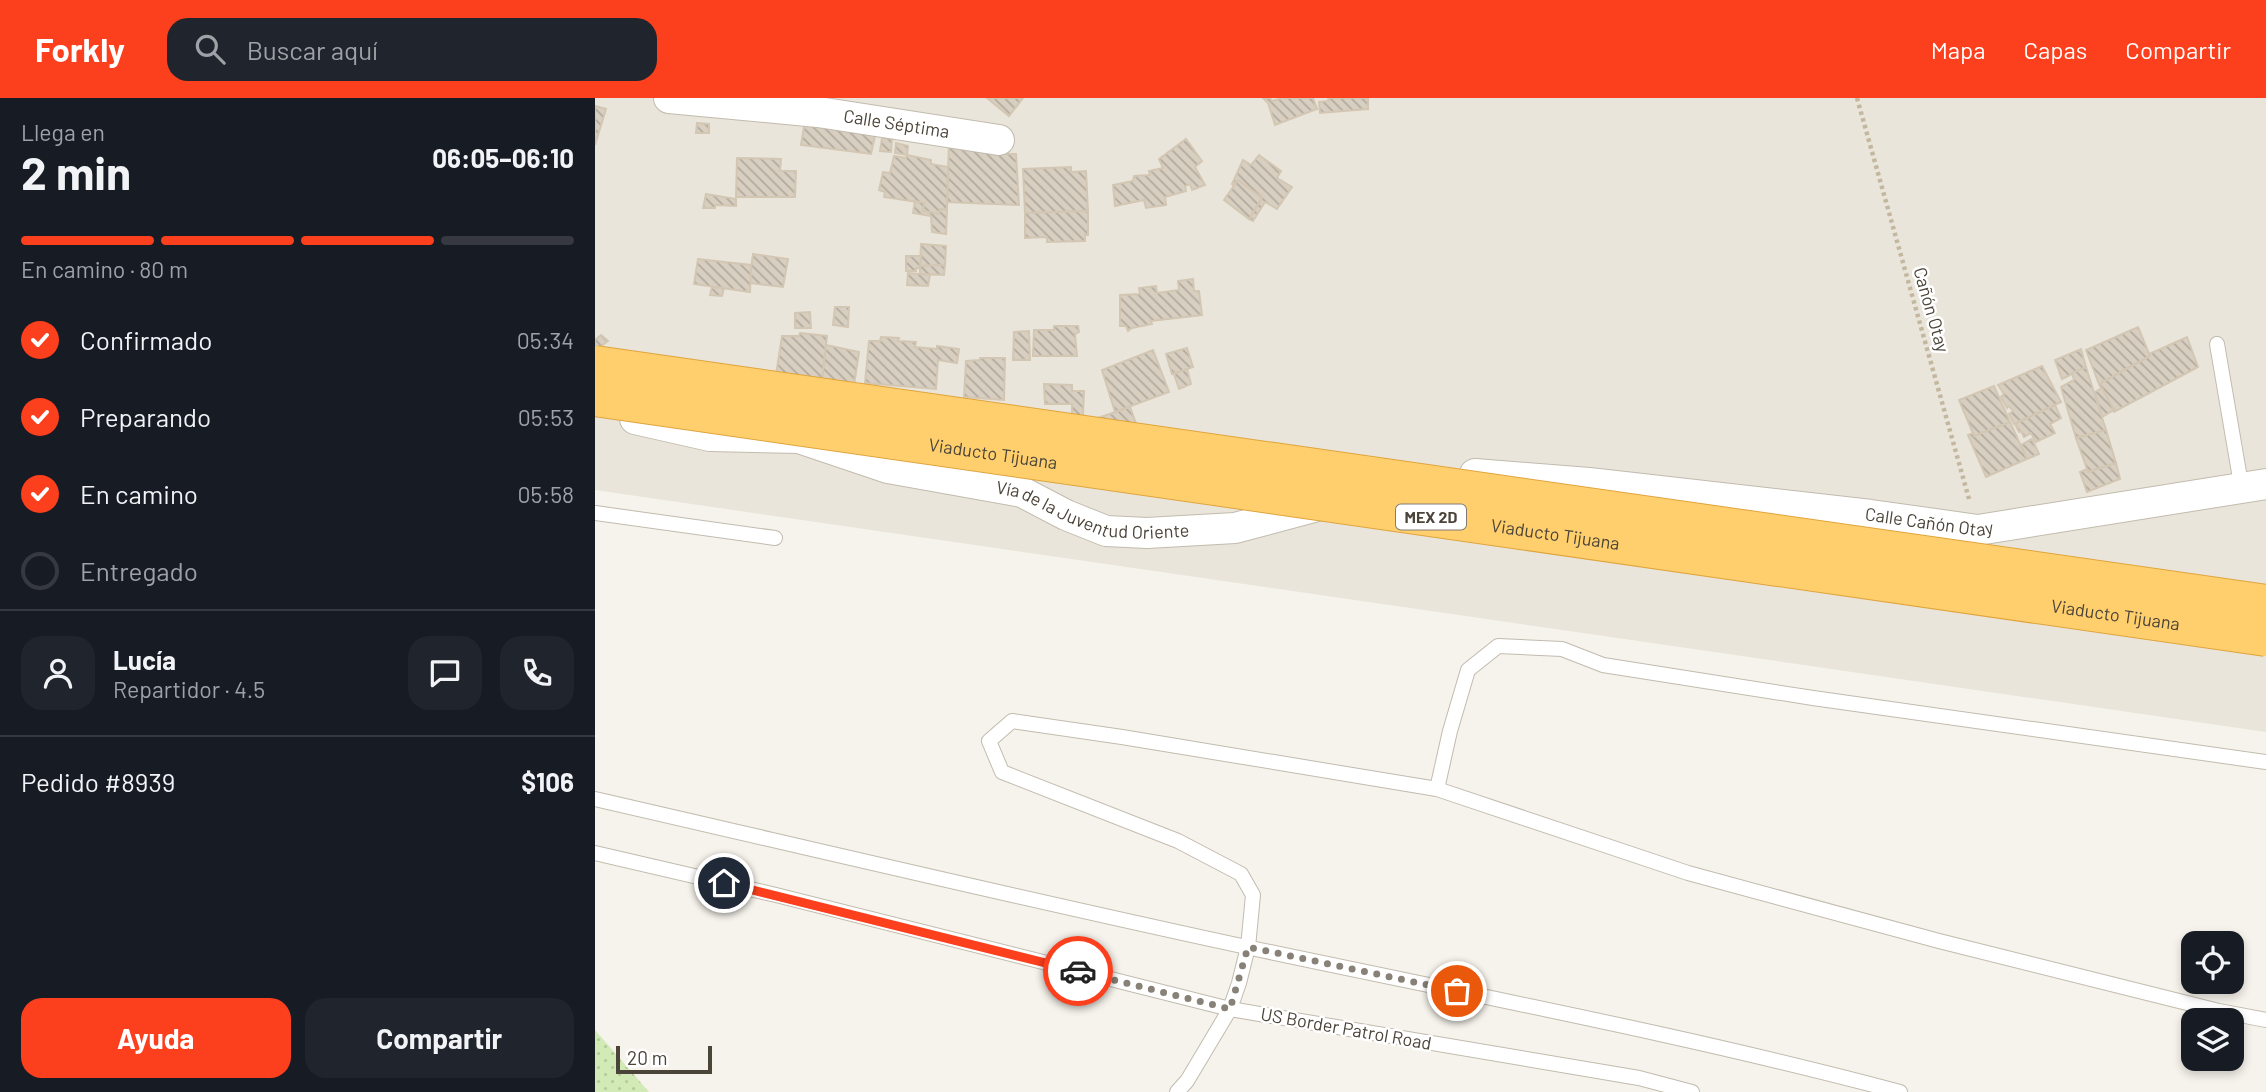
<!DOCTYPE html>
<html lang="es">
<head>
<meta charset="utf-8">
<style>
	body { margin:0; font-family:Barlow,sans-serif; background:#20242c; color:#f1f3f6; height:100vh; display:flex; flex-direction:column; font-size:26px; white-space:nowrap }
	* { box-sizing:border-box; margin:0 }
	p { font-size:23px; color:#9ea1a6 }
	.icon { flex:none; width:38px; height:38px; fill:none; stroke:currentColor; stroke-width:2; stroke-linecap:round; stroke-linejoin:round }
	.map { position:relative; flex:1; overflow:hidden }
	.details { display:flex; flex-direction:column; background:#171b24; width:595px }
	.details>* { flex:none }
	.buttons { position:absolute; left:1586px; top:833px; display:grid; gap:14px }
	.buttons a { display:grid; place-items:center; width:63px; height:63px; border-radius:14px; background:#171b24; box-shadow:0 4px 10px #0003; font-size:35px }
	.scale { position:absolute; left:21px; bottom:18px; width:96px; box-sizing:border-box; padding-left:7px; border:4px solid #4b4439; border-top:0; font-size:19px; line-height:24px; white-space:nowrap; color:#4b4439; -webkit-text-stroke:5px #fff; paint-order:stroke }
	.pin { position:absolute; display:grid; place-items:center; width:60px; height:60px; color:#fff; margin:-30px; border:4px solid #fff; border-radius:50%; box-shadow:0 2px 7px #0007 }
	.courier { position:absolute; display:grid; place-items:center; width:70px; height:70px; margin:-35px; border:5px solid #fc3f1d; border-radius:50%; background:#fff; color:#222; box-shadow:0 2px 9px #0007 }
	.overview em { font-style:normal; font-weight:700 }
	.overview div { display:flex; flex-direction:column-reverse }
	.overview { display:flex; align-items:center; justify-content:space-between; height:119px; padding:0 21px }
	h1 { font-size:46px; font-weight:700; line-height:52px }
	.bar { display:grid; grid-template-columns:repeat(4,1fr); gap:10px 7px; align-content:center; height:84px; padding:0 21px }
	.bar i { height:9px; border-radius:5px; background:#363941 }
	.bar .on { background:#fc3f1d }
	.bar p { grid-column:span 4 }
	.line { display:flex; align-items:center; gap:18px; padding:0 21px; border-top:2px solid #363941 }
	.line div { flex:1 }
	.round { display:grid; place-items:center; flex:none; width:74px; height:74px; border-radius:21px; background:#20242c }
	ol { padding:0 21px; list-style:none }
	li { display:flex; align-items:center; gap:21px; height:77px }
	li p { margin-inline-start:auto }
	li .icon { padding:7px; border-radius:50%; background:#fc3f1d; color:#fff; stroke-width:4 }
	li:last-child { color:#9ea1a6 }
	li i { width:38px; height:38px; border:4px solid #363941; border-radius:50% }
	.primary-button { display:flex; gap:14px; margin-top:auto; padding:14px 21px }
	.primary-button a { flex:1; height:80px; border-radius:21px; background:#fc3f1d; color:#fff; font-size:28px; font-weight:700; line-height:80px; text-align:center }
	.primary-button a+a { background:#20242c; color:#f1f3f6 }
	header { display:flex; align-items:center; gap:42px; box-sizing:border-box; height:98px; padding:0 35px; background:#fc3f1d; color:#fff }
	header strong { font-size:33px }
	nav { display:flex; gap:38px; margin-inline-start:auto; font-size:24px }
	.search { width:490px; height:63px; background:#20242c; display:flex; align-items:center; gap:18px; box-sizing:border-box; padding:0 24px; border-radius:21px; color:#9ea1a6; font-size:26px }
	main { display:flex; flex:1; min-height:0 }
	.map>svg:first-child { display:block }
</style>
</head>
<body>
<header>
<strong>Forkly</strong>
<div class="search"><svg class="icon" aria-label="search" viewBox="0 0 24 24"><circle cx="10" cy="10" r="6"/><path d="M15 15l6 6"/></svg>Buscar aquí</div>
<nav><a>Mapa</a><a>Capas</a><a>Compartir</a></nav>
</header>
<main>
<section class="details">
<div class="overview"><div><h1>2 min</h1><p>Llega en</p></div><em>06:05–06:10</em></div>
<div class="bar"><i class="on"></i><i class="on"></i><i class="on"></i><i></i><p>En camino · 80 m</p></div>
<ol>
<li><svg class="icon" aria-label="check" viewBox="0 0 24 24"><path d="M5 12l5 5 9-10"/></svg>Confirmado<p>05:34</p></li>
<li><svg class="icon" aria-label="check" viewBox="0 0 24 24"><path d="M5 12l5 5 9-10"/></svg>Preparando<p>05:53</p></li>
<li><svg class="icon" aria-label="check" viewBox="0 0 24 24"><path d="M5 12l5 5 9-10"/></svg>En camino<p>05:58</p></li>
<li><i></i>Entregado</li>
</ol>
<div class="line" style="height:126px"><a class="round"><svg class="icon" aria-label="person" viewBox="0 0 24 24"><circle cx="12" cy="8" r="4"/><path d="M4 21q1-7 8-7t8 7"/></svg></a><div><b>Lucía</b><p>Repartidor · 4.5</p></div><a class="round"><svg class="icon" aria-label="chat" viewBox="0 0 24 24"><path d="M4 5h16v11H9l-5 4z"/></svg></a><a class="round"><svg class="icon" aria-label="phone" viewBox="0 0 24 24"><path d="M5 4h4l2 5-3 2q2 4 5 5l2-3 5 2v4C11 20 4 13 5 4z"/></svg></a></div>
<div class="line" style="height:91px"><div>Pedido #8939</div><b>$106</b></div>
<div class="primary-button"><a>Ayuda</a><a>Compartir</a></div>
</section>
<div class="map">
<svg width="1671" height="994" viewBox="0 0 1671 994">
	<defs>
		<pattern id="grass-dots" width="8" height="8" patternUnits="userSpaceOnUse" patternTransform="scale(1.75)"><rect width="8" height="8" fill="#d2eab5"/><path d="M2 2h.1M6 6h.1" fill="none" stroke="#b6ca9c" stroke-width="1.8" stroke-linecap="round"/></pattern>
		<pattern id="building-back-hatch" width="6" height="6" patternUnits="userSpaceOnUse" patternTransform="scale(1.75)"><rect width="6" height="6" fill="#d8cfc1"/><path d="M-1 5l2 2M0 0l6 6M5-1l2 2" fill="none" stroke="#b1aa9e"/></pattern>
	</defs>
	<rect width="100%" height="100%" fill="#f6f3ec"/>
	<path fill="#eae5da" d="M0,0h1671v634l-1671,-242z"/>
	<path fill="url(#grass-dots)" d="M0,932l54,62h-54z"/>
	<g fill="url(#building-back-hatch)" stroke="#d3c7b4" stroke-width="2">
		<path d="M392,0h36l-14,18z"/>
		<path d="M668,0h7l2,3 10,-3h31l4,11 -42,16 -7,-22z"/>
		<path d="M733,0h40v11l-48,4 -1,-11 10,-1z"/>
		<path d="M0,8l11,3 -11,36z"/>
		<path d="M210,23l71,10 -5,23 -70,-9z"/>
		<path d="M102,25l12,1v9h-13z"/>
		<path d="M287,40l10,1 -1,13 -11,-1z"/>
		<path d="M591,41l16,22 -7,6 10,18 -13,5 -2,-6 -5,2 1,5 -21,6 1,8 -20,3 -2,-8 -29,6 -2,-21 20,-4 1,-5 16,-1 -1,-4 14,-3 -4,-9z"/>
		<path d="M354,44l58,4v8h9l3,51 -72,-3z"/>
		<path d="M301,45l12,3 -1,9 -12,-2z"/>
		<path d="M312,57l24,5v4l17,3 -1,43 -7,-1 -1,5 -16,-3 1,-8 -40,-6 1,-5 -6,-2 4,-18 7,1 4,-17 12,2z"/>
		<path d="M664,57l22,16 -4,7 15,9 -15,22 -12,-7 -12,19 -4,-2 13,-21 -24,-18 -4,6 -2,-2 11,-24 8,5z"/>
		<path d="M142,60l44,1 -1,12h16l-1,26h-59z"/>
		<path d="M476,69v5l15,-1 2,40 -63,2 -2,-44z"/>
		<path d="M643,82l24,18 -13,21 -25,-19z"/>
		<path d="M111,96l30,5v7l-21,-1v3h-12z"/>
		<path d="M320,103l9,2 -1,8 16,3 1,-5 7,1 -1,24 -14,-2 -1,-16 -18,-3z"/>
		<path d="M493,113v24h-3v6l-38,1v-5l-22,1v-25z"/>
		<path d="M326,146l25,2 -1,19 -25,1z"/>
		<path d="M158,156l35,5 -5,28 -34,-4z"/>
		<path d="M311,158h15l-1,10 25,-1 -1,10 -24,-1v-6h-4v3h-10z"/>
		<path d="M103,161l53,6 -1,27 -56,-8z"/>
		<path d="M313,175l22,2 -2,11 -21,-1z"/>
		<path d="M598,181l1,12h5l3,24 -51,6 1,3 -20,4 -4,3 -2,-5h-6v-31l20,-1 -1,-6 17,-2 1,7 22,-3 -1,-9z"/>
		<path d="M117,189l12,1 -2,8 -12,-1z"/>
		<path d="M240,209h14l-1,20 -15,-2z"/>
		<path d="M215,214l1,16h-16v-15z"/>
		<path d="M459,228h24l1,6 -4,2 2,22h-44l1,-26h20z"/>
		<path d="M1543,229l12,29 -51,28 -13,-34z"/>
		<path d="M434,233l1,29h-17l1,-28z"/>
		<path d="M205,235l27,3 -5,47 -46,-8 6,-39h17z"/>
		<path d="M6,237l7,6 -12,9 -1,-10z"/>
		<path d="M286,239l18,1 -1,3 18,1 -1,5 22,2v-3l22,3 -2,14 -19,-3 -2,29 -71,-6 4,-42h11z"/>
		<path d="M1592,239l11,30 -84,45 -15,-28 51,-28 -1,-2z"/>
		<path d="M231,247l33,7 -7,47 -30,-16z"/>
		<path d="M592,250l6,19 -21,7 -6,-20z"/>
		<path d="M1486,251l5,18 -24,12 -7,-19z"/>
		<path d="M558,252l16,42 -54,20 -13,-42z"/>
		<path d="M385,260h25l-1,42 -40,-3 2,-36 14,-1z"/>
		<path d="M1447,268l19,36 -47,22 -5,-10 4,-3 -4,-5 -2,2 -6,-11 3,-3 -6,-9z"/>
		<path d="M1491,269l20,63 -30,8 -15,-51 13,-7 -2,-7z"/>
		<path d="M592,271l4,15 -12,5 -5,-15z"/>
		<path d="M449,286l28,1v6h12l-1,24h-11v-11h-27z"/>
		<path d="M1399,288l16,36 -36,14 -15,-36z"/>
		<path d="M1507,290l12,22 -12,7 -7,-25z"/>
		<path d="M1460,307l6,13 -11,6 5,9 -19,9 -5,-9 -7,4 -3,-6 -2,1 -4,-8z"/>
		<path d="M535,309l8,22 -40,-11z"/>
		<path d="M1415,324l17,37 -41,18 -18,-42 5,-2 1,3z"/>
		<path d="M1511,332l10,33 -28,9 -12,-34z"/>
		<path d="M1437,341l7,15 -12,5 -6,-14z"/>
		<path d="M1521,365l4,16 -33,13 -7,-20 7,-3 1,3z"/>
	</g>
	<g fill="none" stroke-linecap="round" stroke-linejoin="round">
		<defs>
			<g id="lane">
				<path d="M1622,246l25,146"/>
				<path d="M0,415l180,25"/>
				<path d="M842,691l13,-58 18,-61 30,-24 64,3 41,16 210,33 453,64"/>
				<path d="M0,701c218,50 436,102 656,149 216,46 435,87 649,144"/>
				<path d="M0,755l181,42 454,114 409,69 53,14"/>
				<path d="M582,994l10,-11 43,-72 9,-26 9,-36 5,-52 -12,-21 -63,-33 -176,-69 -13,-31 23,-20 110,16 315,52 251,84 251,68 280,70 47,9"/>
			</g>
			<g id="street">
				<path id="s1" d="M74,0l149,14 181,28"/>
				<path id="s2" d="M40,321l75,17 89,2 89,30 134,24 44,23 40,16 41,2 88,-5 86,-23"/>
				<path id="s3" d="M880,376l114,9 282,32 107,15 288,-46"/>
			</g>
		</defs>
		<use href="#lane" stroke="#c2bbae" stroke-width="16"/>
		<use href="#street" stroke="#c2bbae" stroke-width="32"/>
		<path stroke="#c4b79f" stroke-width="4.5" stroke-dasharray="3.5 3.5" stroke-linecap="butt" d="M1262,0l112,401"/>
		<use href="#lane" stroke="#fff" stroke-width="14"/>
		<use href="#street" stroke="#fff" stroke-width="30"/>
		<defs>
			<g id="highway-bridge">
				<path d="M0,267l1671,239"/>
				<path id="s4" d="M0,299l1671,240"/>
			</g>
		</defs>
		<use href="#highway-bridge" stroke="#e0a43c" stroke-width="40" stroke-linecap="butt"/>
		<use href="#highway-bridge" stroke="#ffcf6e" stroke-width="38"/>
	</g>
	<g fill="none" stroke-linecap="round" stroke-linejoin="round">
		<path stroke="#878178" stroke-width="7" stroke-dasharray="0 12.6" d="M483,873l152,38 18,-62 209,44"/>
		<path stroke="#fc3f1d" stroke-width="9" d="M129,785l354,88"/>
	</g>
	<g text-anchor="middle" stroke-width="5" stroke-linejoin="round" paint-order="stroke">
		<rect fill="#fff" stroke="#817c74" stroke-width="2" x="801" y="406.5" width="70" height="25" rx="5"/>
		<g font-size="16" font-weight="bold" fill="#4b4439">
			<text x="836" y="425">MEX 2D</text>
		</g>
		<g font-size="18" fill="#4b4439" stroke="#fff">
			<text dy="6" stroke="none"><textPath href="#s1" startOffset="229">Calle Séptima</textPath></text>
			<text transform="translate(1336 212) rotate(74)" y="6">Cañón Otay</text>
			<text dy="6" stroke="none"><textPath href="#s4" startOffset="402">Viaducto Tijuana</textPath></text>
			<text dy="6" stroke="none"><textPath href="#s2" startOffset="471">Vía de la Juventud Oriente</textPath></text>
			<text dy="6" stroke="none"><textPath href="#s3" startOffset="457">Calle Cañón Otay</textPath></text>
			<text dy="6" stroke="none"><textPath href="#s4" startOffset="970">Viaducto Tijuana</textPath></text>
			<text dy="6" stroke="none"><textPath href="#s4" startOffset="1536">Viaducto Tijuana</textPath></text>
			<text transform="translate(751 931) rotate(10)" y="6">US Border Patrol Road</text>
		</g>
	</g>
</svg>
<div class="buttons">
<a><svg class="icon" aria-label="locate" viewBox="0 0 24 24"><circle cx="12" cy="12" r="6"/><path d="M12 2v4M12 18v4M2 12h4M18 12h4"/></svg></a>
<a><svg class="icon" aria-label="layers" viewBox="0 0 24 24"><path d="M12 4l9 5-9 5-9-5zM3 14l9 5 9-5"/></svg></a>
</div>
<div class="scale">20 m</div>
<div class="pin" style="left:862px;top:893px;background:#ea580c"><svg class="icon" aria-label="bag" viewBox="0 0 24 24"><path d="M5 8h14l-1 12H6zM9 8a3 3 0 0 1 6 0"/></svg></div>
<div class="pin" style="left:129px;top:785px;background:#1f2937"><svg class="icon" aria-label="home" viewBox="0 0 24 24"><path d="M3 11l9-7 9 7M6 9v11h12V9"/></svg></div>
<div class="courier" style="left:483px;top:873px"><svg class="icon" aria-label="car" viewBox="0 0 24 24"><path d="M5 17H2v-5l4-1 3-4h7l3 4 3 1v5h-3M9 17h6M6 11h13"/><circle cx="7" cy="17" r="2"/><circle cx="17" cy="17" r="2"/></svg></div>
</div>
</main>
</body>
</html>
